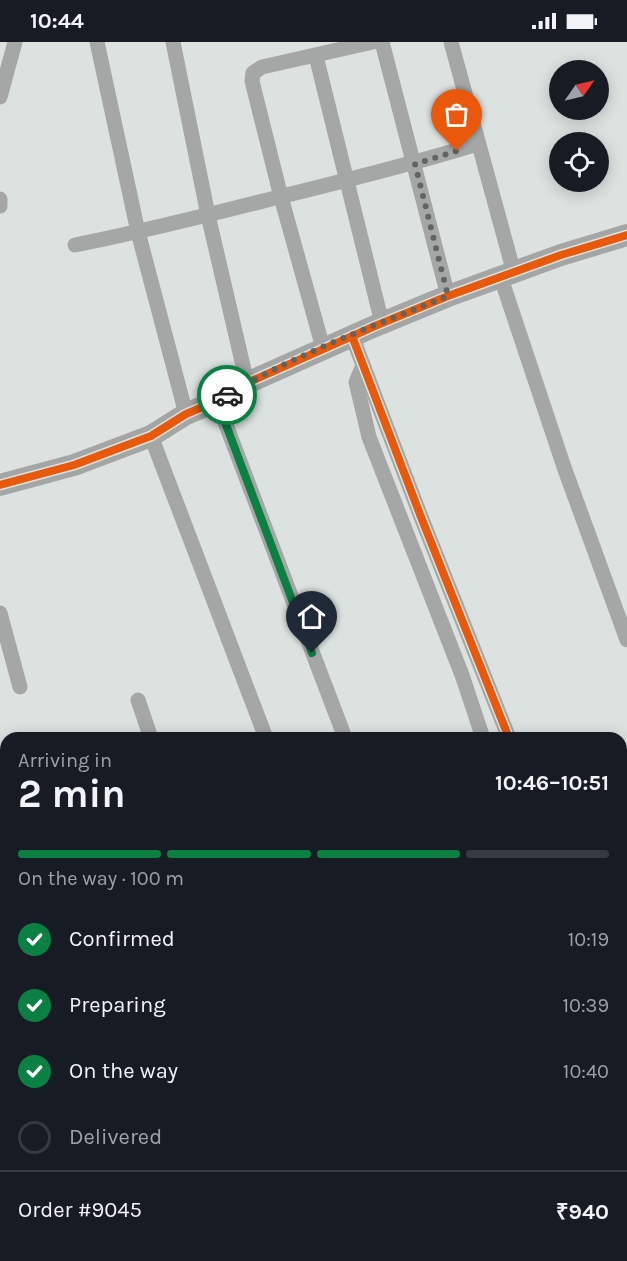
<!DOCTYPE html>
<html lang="en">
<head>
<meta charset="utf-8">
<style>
	body { margin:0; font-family:Karla,sans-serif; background:#242831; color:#f1f3f6; height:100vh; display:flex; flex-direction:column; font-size:22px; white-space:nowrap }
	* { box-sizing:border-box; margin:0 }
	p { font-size:20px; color:#9ea1a6 }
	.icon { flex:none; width:33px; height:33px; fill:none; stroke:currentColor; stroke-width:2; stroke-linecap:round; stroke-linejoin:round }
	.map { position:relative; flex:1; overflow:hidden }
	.panel { position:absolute; left:0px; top:690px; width:627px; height:530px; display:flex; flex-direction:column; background:#171b24; border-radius:18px 18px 0 0; box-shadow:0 3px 15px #0003 }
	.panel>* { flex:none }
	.needle { width:39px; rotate:56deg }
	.controls { position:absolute; left:549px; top:18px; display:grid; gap:12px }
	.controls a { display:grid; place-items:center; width:60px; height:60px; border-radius:50%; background:#171b24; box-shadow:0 3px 15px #0003; font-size:30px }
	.pin { position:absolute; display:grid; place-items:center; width:51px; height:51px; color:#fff; margin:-62px -26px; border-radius:50% 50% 50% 0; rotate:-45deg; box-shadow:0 0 6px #0007 }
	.pin .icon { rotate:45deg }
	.courier { position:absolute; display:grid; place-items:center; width:60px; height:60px; margin:-30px; border:4px solid #0b8043; border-radius:50%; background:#fff; color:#222; box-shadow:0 2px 8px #0007 }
	.summary em { font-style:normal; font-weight:700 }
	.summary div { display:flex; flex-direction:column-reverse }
	.summary { display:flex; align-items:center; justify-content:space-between; height:102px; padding:0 18px }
	h1 { font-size:39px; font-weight:700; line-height:45px }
	.bar { display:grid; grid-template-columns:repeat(4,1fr); gap:9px 6px; align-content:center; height:72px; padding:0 18px }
	.bar i { height:8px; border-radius:4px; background:#363941 }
	.bar .selected { background:#0b8043 }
	.bar p { grid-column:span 4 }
	.line { display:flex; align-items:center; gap:15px; padding:0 18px; border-top:2px solid #363941 }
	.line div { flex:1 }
	ol { padding:0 18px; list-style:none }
	li { display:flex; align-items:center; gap:18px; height:66px }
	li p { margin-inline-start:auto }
	li .icon { padding:6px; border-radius:50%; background:#0b8043; color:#fff; stroke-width:4 }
	li:last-child { color:#9ea1a6 }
	li i { width:33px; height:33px; border:3px solid #363941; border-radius:50% }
	.status { display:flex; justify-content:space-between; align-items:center; height:42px; padding:0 30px; background:#171b24; direction:ltr }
	.status svg { height:16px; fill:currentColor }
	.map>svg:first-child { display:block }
</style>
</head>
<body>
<div class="status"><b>10:44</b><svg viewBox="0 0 49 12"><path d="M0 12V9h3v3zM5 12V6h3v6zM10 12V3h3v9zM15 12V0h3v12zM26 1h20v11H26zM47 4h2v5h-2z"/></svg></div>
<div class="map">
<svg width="627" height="1219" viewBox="0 0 627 1219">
	<rect width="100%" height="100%" fill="#dce2e0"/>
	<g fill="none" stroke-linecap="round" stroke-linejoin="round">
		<g stroke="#a5a7a6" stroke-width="15">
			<path d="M97,0l41,190 48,182"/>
			<path d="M173,0l35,173 39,168"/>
			<path d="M382,0l66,254"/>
			<path d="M451,0l63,231"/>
			<path d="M316,14l66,267"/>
			<path d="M0,55l15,-55"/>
			<path d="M0,157v7"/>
			<path d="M75,203c67,-13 133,-30 200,-47 68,-17 135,-33 202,-54"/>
			<path d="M501,236l63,189 63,173"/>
			<path d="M352,294l69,181 88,221"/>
			<path d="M323,306l-42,-151 -29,-116 1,-8 9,-6 111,-25"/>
			<path d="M363,323l-7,17 13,55 93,238 21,63"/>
			<path d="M217,359l128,337"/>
			<path d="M151,394l115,302"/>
			<path d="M0,571l20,74"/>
			<path d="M138,658l13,38"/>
			<path d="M0,779l6,-1"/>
			<path d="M0,832l6,24"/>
			<path d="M621,966l6,14"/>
			<path d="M0,1092l6,23"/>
			<path d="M621,1136l6,14"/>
			<path d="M32,1214l1,5"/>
			<path d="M98,1214l1,5"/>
			<path d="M194,1214l2,5"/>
			<path d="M327,1214v2"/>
		</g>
		<path stroke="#a4a6a5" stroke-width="22" d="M0,443l74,-20 77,-29 35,-22 31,-13 30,-18 128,-57 73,-30 113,-41 66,-20"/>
		<defs>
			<g id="cycleway">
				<path d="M352,294l69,181 88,221"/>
				<path d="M0,443l74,-20 77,-29 35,-22 31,-13 30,-18 128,-57 73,-30 113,-41 66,-20"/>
			</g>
		</defs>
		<use href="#cycleway" stroke="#dae4e1" stroke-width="11"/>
		<use href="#cycleway" stroke="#e8590c" stroke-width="8"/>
	</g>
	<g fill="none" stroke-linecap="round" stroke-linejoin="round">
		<path stroke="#606563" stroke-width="6" stroke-dasharray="0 10.8" d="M227,353c69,-41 147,-69 221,-99l-33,-132 42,-13"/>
		<path stroke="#0b8043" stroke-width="8" d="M227,353l-10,6 95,252"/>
	</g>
</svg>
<div class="controls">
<a><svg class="needle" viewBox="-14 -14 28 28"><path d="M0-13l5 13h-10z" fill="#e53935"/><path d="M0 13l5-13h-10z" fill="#9ea1a6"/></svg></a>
<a><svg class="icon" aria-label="locate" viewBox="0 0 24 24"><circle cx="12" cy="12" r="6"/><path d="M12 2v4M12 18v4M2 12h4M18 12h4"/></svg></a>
</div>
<div class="pin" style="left:457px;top:109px;background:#ea580c"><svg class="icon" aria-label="bag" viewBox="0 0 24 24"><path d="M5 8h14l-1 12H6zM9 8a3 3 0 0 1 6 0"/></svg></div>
<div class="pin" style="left:312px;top:611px;background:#1f2937"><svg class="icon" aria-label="home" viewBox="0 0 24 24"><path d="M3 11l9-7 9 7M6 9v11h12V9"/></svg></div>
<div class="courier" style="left:227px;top:353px"><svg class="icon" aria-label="car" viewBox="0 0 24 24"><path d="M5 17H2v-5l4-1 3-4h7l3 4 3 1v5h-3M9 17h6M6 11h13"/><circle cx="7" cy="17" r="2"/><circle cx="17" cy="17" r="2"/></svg></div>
<section class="panel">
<div class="summary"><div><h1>2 min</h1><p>Arriving in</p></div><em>10:46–10:51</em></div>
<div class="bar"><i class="selected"></i><i class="selected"></i><i class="selected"></i><i></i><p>On the way · 100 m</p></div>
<ol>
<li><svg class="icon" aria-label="check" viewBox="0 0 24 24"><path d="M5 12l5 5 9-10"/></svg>Confirmed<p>10:19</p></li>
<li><svg class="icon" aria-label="check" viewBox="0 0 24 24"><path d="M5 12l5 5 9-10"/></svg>Preparing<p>10:39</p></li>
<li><svg class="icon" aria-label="check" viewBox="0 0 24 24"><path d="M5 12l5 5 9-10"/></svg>On the way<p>10:40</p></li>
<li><i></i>Delivered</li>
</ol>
<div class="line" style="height:78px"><div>Order #9045</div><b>₹940</b></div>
</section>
</div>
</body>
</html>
